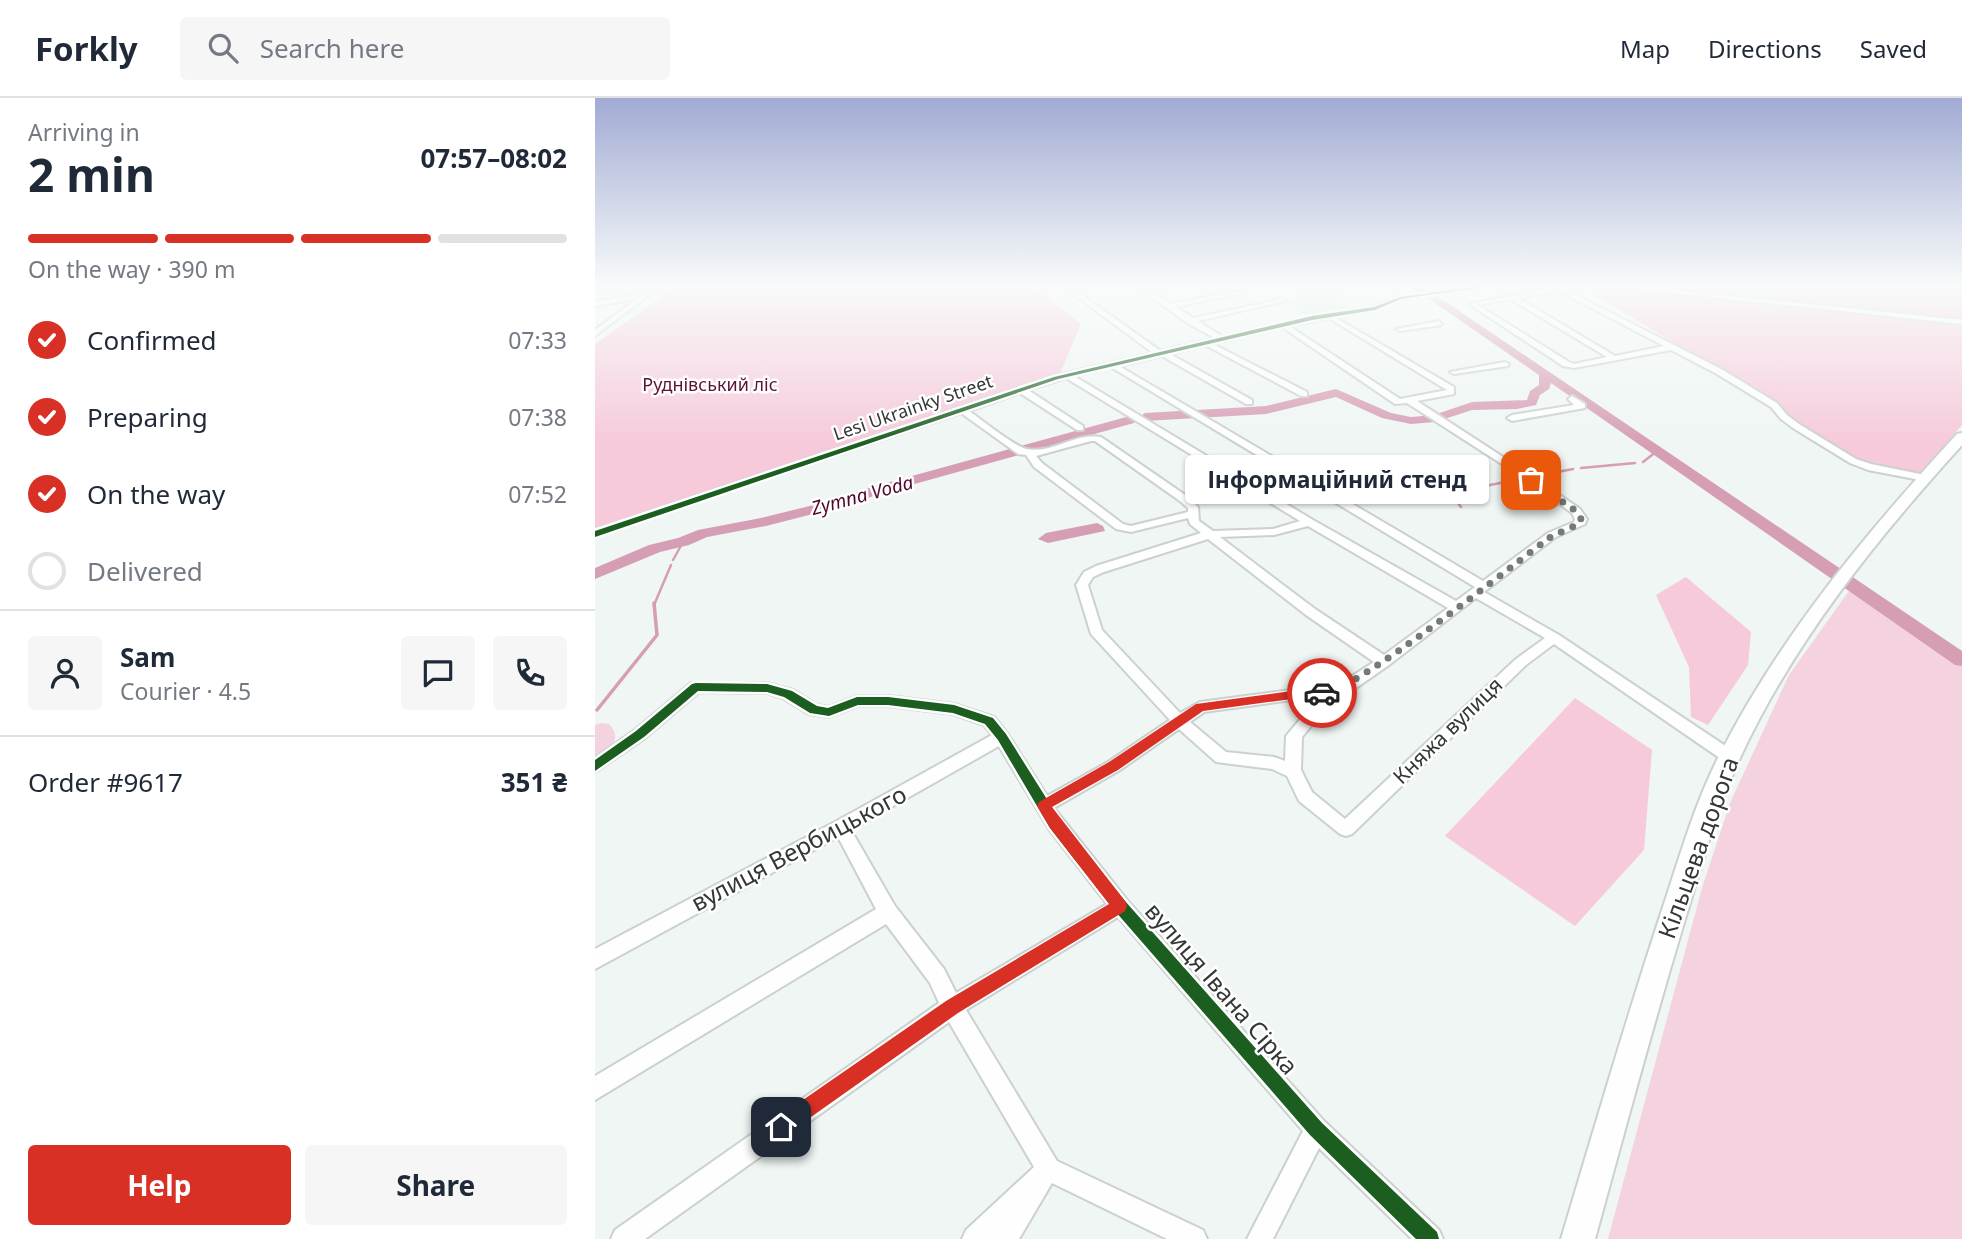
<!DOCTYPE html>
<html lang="en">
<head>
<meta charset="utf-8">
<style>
	body { margin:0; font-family:"Noto Sans",sans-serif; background:#f6f6f7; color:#1f2937; height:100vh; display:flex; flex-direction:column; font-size:26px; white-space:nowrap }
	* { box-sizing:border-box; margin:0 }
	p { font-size:23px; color:#747a83 }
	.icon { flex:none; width:38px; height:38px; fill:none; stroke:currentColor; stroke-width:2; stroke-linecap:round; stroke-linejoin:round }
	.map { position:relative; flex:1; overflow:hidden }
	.sheet { display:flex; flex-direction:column; background:#fff; width:595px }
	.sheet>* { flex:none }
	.pin { position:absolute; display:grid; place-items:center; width:60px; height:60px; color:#fff; margin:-30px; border-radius:14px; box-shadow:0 4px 10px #0006 }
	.courier { position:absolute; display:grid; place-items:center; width:70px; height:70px; margin:-35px; border:5px solid #d93025; border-radius:50%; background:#fff; color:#222; box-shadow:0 2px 9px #0007 }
	.bubble { position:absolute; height:49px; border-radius:7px; background:#fff; box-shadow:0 2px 5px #0004; font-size:23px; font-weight:700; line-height:49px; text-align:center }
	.summary em { font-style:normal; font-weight:700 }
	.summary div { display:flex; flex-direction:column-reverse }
	.summary { display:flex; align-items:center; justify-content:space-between; height:119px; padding:0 28px }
	h1 { font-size:46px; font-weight:700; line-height:52px }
	.bar { display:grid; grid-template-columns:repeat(4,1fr); gap:10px 7px; align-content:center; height:84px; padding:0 28px }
	.bar i { height:9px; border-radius:5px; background:#e0e1e3 }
	.bar .selected { background:#d93025 }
	.bar p { grid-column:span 4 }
	.line { display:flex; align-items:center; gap:18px; padding:0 28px; border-top:2px solid #e0e1e3 }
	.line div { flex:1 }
	.round { display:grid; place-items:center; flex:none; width:74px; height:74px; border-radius:7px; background:#f6f6f7 }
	ol { padding:0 28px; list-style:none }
	li { display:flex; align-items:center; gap:21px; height:77px }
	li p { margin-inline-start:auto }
	li .icon { padding:7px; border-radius:50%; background:#d93025; color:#fff; stroke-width:4 }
	li:last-child { color:#747a83 }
	li i { width:38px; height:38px; border:4px solid #e0e1e3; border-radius:50% }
	.primary-button { display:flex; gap:14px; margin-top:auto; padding:14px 28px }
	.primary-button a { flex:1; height:80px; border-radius:7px; background:#d93025; color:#fff; font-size:28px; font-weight:700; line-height:80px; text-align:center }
	.primary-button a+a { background:#f6f6f7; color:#1f2937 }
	header { display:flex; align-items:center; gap:42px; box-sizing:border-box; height:98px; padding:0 35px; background:#fff; border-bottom:2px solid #e0e1e3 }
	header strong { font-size:33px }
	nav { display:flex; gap:38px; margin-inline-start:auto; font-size:24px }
	.search { width:490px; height:63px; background:#f6f6f7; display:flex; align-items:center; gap:18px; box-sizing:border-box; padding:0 24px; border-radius:7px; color:#747a83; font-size:26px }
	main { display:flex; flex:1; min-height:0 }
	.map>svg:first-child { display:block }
</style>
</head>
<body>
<header>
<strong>Forkly</strong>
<div class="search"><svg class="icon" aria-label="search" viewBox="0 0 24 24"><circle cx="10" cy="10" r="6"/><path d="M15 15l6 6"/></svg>Search here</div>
<nav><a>Map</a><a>Directions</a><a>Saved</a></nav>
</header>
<main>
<section class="sheet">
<div class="summary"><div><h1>2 min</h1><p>Arriving in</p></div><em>07:57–08:02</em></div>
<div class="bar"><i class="selected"></i><i class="selected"></i><i class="selected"></i><i></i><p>On the way · 390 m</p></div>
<ol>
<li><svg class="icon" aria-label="check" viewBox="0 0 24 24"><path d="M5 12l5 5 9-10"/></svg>Confirmed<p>07:33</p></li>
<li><svg class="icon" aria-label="check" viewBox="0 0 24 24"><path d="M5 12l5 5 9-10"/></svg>Preparing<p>07:38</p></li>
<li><svg class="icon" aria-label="check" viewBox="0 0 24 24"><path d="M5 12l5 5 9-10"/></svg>On the way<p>07:52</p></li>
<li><i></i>Delivered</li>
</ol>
<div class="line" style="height:126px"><a class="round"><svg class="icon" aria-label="person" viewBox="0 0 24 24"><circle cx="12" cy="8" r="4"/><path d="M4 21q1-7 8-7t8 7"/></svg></a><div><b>Sam</b><p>Courier · 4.5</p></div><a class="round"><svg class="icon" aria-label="chat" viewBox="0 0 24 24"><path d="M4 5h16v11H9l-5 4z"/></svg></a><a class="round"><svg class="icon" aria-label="phone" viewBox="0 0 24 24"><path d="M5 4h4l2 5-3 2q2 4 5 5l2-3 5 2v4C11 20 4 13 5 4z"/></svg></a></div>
<div class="line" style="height:91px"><div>Order #9617</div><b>351 ₴</b></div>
<div class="primary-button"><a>Help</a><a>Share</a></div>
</section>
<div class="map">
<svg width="1367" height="1141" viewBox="0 0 1367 1141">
	<rect width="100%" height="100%" fill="#eff6f3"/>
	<path fill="#dcebe5" d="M739,187l14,24 -39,9 -26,-18 14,-3 -4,-3z"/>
	<g fill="#f5d2df">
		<path d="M1256,490l111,75v576h-354l94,-351 28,-85 59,-128z"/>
		<path d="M6,625l8,1c15,16 0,24 -14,33v-32z"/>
	</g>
	<g fill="#f6c9db">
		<path d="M77,187h359l50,39 -21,49 -465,155v-184l68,-48z"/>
		<path d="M1017,187h350v36z"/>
		<path d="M1008,189l359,38v100l-42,48 -75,-17 -38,-25 -31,-27 -180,-108z"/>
		<path d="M1091,479l65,55 -3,33 -40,60 -17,-8 -2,-50 -33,-72z"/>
		<path d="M980,600l77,52 -8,100 -69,76 -130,-90z"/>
	</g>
	<path fill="#d69eb5" d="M502,425l6,3 2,5 -57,12 -10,-4 8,-6z"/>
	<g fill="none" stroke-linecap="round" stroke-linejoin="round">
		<g stroke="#d69eb5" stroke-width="2.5">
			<path d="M1048,364l14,-11"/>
			<path d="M986,370l54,-5"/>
			<path d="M866,409l-7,-9 5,-7 114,-22"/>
			<path d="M78,462l10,-18"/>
			<path d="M59,507l17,-40"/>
		</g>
		<path stroke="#d69eb5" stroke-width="3.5" d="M2,612l60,-75 -3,-32"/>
		<g fill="#d69eb5" fill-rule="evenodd">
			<path d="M809,187h12l13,7 -7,2z"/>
			<path d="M833,196h6l528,357v15l-7,-1 -404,-282 -2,6 -9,6 -4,10 -19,4 -45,1 -37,12 -24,2 -29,-6 -46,-21 -70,17 -121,7 -6,-4 6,-4 121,-7 70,-17 55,24 20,4 23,-2 38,-13 55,-2 3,-9 9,-6v-10l-111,-77z"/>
			<path d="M535,318l6,4 -2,3 -252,70 -34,12 -82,21 -59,11 -18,8 -29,7 -65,27v-11l54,-23 29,-7 20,-8 63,-12 77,-19 34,-12z"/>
		</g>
		<defs>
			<g id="minor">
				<path d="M29,187h15l-44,9v-4z"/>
				<path d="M60,187h7l-67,51v-6l42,-31 -42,7v-4l49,-9z"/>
				<path d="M466,187h7l91,65h5l51,-12 -28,-15 -52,-38h43l-29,5 22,14 72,-14 3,2 -70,15 17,11 89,-19 3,2 -87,20 25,16 89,-21 61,-10 27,-10 80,-11h18l-97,15 -26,10 -86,16 111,73 47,-9 -115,-70v-2h4l118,69v7l-37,7 109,71v4l-4,1 -115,-74 -12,1 -113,-77 -69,17 94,48v4h-6l-96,-51 -35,9 82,46v4h-6l-84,-48 -43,10 364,215 65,-48 26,-11 1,-3 -3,-6 -46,-33 9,-2 45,31 7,10 -2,5 -29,13 -72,55 75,43 177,118 2,4 -2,4 -6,2 -6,-2 -170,-117 -28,21 -174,169 -6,2 -6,-2 -41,-33 -12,-25 -15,-7 -56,-7 -37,-33 -59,41 -66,38 73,92 197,221 115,109 4,9h-31l-93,-91 -46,91h-26l56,-108 -185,-214 -152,93 91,151 146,69 4,9h-40l-115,-56 -33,56h-57l4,-9 68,-63 -85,-145 -304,217h-34l4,-9 324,-227 -9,-20 -44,-59 -291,176v-24l281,-167 -38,-72 -243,132v-20l240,-127 157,-87 -8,-10 -31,-11 -65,-8h-30l-29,11 -20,-3 -26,-16 -16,-5 -68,-1 -54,46 -50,34v-14l40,-28 56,-47h76l26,7 24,15 11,2 29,-11h31l66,8 40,13 13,16 40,63 61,-34 62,-42 -79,-86 -15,-49 8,-13 12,-6 105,-33 -11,-9 -2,-6 -57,14 -15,-3 -82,-62 -8,-12 -8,-1 -57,-41 -366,124v-7l458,-154 100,-23zM516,269l364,220 -19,14 -143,-81 -239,-144zM471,280l234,143 -27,8 -60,2 -14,-10 -1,-14 -10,-10 -87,-60c-25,-5 -49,17 -74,12 -12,-2 -46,-30 -58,-38l51,-18 57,37h6v-4l-55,-36zM496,343h4l85,60 8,7v4l-57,14 -8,-2 -81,-61 -6,-7zM713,428l140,82 -64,47 -69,-46 -95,-72 54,-2zM613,441l98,76 68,47 -28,18 -19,9 -21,-1 -106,14 -20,11 -78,-83 -14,-45 5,-8 11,-5zM881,500l69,40 -29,21 -171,160 -33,-27 -11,-22 1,-33 32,-39 22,-10 33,-23zM711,600l11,1 -31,37 -1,25 -11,-4 -48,-5 -36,-30 14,-10zM404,648l50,83 58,75 -151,89 -12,-24 -49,-63 -44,-76z"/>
				<path d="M976,187h15l-20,5 157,80 54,33 10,12 12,9 57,35 15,5 54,11 5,3 -5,3 -57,-11 -18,-7 -57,-35 -12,-9 -10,-12 -54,-33 -46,-24 -97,18 -11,-2 -94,-62zM964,193l105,55 -49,10 -97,-58zM915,201l97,58 -33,7 -5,-2 -91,-57z"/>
				<path d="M1004,187h23l340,35v4z"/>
				<path d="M844,223l3,4 -42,6 -4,-2z"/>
				<path d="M910,264l4,2 -1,2 -54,8 -4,-2z"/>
				<path d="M977,298l13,8v4l-73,13 -5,-3 5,-3 62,-10 -6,-6z"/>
			</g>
			<path id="highway" d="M1367,335v12c-86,95 -168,196 -222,313 -23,50 -37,103 -53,155 -33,108 -62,217 -92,326h-34c33,-110 65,-220 101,-329 17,-51 32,-105 57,-154 61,-120 147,-223 238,-322z"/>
		</defs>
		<use href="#minor" stroke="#cbd1cf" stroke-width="4"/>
		<use href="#highway" stroke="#cbd1cf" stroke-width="4"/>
		<use href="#minor" fill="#fdfefd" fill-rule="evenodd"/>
		<use href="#highway" fill="#fdfefd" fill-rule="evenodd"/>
		<defs>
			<g id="cycleway">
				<path d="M889,187h13l-96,14 -26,11 -63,10 -254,59 -463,158v-6l459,-154 258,-61 62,-9 26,-10z"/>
				<path d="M101,585l71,1 25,7 25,15 11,2 29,-11h31l66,8 39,13 13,16 54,86 65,81 197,222 115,109 2,7h-23l-106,-104 -195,-224 -65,-83 -52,-88 -13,-16 -32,-11 -65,-8h-30l-29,11 -19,-3 -26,-16 -17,-5 -69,-1 -54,46 -49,34v-11l41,-29 56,-47z"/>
			</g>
		</defs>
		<use href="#cycleway" stroke="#fff" stroke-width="5"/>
		<use href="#cycleway" fill="#1b5e20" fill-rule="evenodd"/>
	</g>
	<linearGradient id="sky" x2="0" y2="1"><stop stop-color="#a1abd4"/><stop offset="0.54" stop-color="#f8fbfa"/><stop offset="1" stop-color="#f8fbfa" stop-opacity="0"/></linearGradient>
	<rect width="1367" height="347" fill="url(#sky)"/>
	<path fill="#d93025" d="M711,591h16l6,4 -6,4h-16l-103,14 -85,59 -66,37 73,94 2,5 -2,5 -167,102 -171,121 -6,2 -7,-2 -3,-7 3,-7 172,-119 163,-97 -59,-76 -13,-22 2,-4 70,-40 87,-58z"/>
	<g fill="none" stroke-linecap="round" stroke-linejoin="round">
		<path stroke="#757a78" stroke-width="7" stroke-dasharray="0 12.6" d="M727,595c28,3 197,-133 230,-157l27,-12 2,-5 -5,-8 -45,-31"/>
	</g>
	<g text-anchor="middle" stroke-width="5" stroke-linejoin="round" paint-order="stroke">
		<g font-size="18" fill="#5c1238" stroke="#fff">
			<text x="115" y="293">Руднівський ліс</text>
		</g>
		<g font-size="18" fill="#333836" stroke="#fff">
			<text transform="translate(318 310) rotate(-19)" y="6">Lesi Ukrainky Street</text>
		</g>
		<g font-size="19" font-style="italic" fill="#52052f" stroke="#fff">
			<text transform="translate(267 397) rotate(-15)" y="7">Zymna Voda</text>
		</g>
		<g font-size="21" fill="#333836" stroke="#fff">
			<text transform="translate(853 633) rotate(-44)" y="7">Княжа вулиця</text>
		</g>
		<g font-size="24" fill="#333836" stroke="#fff">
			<text transform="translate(1104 750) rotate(-70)" y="8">Кільцева дорога</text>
			<text transform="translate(204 751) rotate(-28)" y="8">вулиця Вербицького</text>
			<text transform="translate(626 891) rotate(49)" y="8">вулиця Івана Сірка</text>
		</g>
	</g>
</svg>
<div class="pin" style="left:936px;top:382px;background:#ea580c"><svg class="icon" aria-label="bag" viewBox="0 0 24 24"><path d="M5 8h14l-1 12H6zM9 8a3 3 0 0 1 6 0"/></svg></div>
<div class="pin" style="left:186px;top:1029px;background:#1f2937"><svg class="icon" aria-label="home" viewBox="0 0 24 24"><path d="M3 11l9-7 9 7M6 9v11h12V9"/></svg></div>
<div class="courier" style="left:727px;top:595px"><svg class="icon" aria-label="car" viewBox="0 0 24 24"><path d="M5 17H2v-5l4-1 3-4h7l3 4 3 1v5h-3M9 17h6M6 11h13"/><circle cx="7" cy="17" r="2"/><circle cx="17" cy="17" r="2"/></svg></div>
<div class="bubble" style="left:590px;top:357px;width:304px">Інформаційний стенд</div>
</div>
</main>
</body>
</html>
